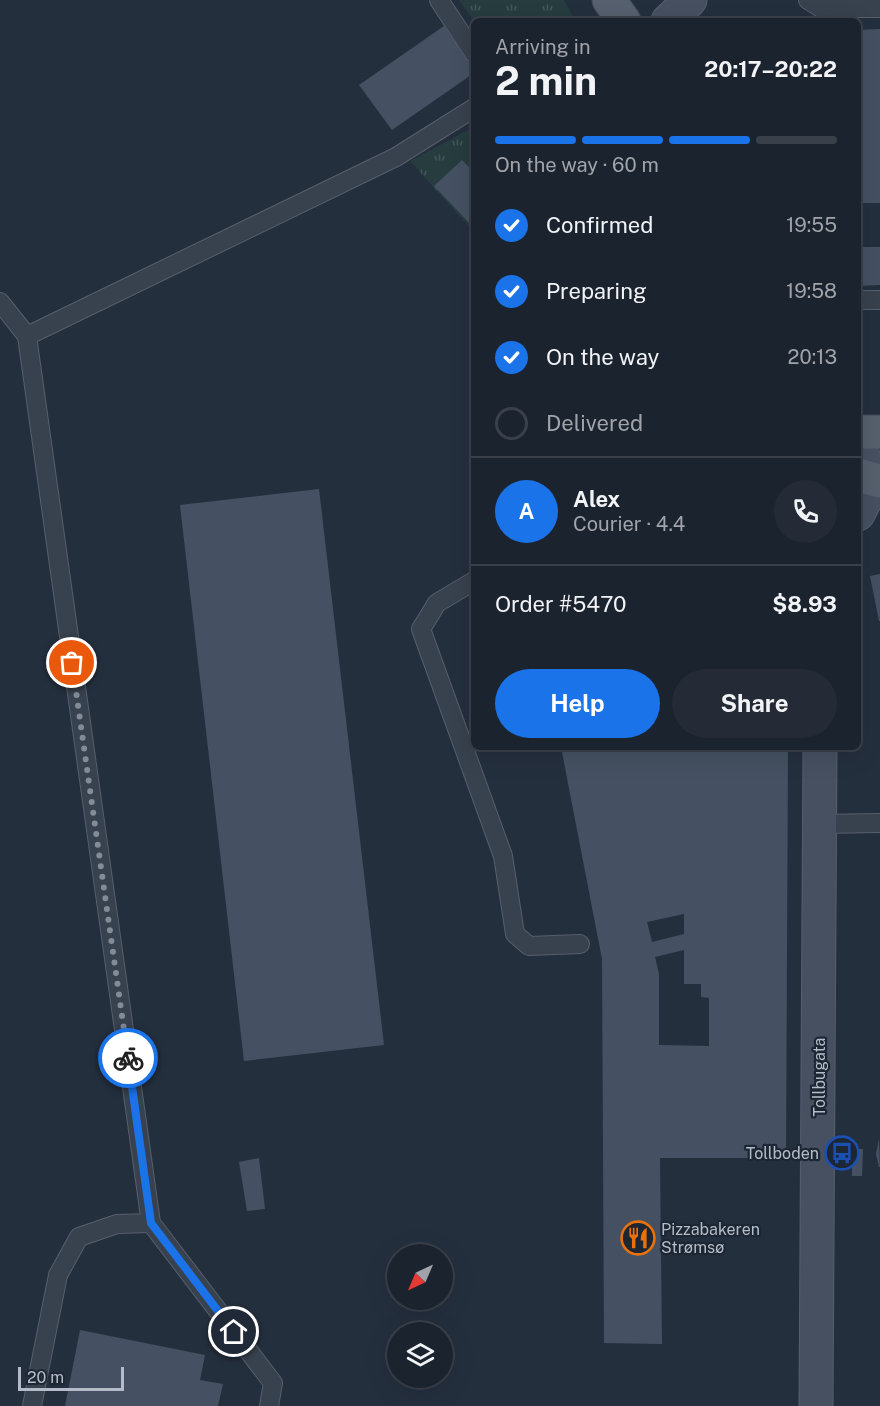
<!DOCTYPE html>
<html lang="en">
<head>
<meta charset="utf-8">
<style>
	body { margin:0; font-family:"Public Sans",sans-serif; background:#242b36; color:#f1f3f6; height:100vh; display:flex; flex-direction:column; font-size:22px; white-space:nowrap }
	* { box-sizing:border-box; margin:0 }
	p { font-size:20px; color:#a0a4aa }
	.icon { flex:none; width:33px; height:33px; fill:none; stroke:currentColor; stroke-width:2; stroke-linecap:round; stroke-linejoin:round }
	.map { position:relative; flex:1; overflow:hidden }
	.panel { position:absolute; left:471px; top:18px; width:390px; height:732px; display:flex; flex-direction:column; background:#1b232e; border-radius:9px; box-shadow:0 6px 24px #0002,0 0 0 2px #39404a }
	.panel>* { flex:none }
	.needle { width:39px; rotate:224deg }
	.fabs { position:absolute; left:387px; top:1244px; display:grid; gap:12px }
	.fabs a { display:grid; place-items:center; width:66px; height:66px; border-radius:50%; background:#1b232e; box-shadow:0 6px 24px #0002,0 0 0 2px #39404a; font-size:30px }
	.scale { position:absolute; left:18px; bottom:15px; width:106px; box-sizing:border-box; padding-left:6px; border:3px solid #b4bcc9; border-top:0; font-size:16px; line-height:21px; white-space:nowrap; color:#b4bcc9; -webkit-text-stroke:4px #1d2633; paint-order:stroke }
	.pin { position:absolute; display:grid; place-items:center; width:51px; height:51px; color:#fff; margin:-26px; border:3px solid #fff; border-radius:50%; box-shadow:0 2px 6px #0007 }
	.courier { position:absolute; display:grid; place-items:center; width:60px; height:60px; margin:-30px; border:4px solid #1a73e8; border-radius:50%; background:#fff; color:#222; box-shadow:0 2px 8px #0007 }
	.summary em { font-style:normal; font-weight:700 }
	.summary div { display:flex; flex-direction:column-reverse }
	.summary { display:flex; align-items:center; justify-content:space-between; height:102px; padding:0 24px }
	h1 { font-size:39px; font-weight:700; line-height:45px }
	.bar { display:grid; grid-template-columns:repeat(4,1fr); gap:9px 6px; align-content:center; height:72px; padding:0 24px }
	.bar i { height:8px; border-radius:4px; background:#39404a }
	.bar .current { background:#1a73e8 }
	.bar p { grid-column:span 4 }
	.line { display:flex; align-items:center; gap:15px; padding:0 24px; border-top:2px solid #39404a }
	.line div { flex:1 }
	.round { display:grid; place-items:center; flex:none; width:63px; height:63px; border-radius:32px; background:#242b36 }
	ol { padding:0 24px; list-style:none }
	li { display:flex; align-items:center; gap:18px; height:66px }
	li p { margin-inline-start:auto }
	li .icon { padding:6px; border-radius:50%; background:#1a73e8; color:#fff; stroke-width:4 }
	li:last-child { color:#a0a4aa }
	li i { width:33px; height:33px; border:3px solid #39404a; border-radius:50% }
	.action { display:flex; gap:12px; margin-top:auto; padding:12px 24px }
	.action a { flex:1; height:69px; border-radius:36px; background:#1a73e8; color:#fff; font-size:24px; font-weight:700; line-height:69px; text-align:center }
	.action a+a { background:#242b36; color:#f1f3f6 }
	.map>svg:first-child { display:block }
</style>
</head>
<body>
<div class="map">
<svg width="880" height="1406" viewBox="0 0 880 1406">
	<defs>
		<pattern id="grass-tufts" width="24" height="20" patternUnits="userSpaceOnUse" patternTransform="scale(1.5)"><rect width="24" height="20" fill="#263c3f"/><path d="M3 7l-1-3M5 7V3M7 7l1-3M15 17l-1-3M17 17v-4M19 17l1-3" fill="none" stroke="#435659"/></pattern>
	</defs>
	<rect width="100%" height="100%" fill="#242f3e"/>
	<g fill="url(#grass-tufts)">
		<path d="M459,0h105l11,21h-101z"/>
		<path d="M474,127v105l-64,-71z"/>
	</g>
	<g fill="#455162" fill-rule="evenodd">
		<path d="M444,26l30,43v4l-82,57 -33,-45z"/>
		<path d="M880,29v174h-22v-173z"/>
		<path d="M462,160l12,12v56l-40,-42z"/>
		<path d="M858,247h22v38l-22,1z"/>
		<path d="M319,489l65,556 -140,16 -64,-556z"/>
		<path d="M880,574v47h-1l-9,-45z"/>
		<path d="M561,747h227l-2,411h-126l2,186 -58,-1 -2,-384zM684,914v20l-32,8 -5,-20zM684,950v34h17v13l8,1v48l-50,-1v-71l-4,-17z"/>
		<path d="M879,1139l1,28h-1l-3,-13z"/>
		<path d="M852,1149h11l-1,27h-10z"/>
		<path d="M259,1158l6,51 -18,2 -8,-49z"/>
		<path d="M80,1330l125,25 -5,25 23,4 -5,22h-153z"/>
	</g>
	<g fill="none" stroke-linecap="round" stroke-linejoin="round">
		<defs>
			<g id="lane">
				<path d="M439,0l35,53"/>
				<path d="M808,0l13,8h59"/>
				<path d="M858,300h22"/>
				<path d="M0,302l27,34 124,887 122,160 -4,23"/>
				<path d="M27,336l369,-179 78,-49"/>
				<path d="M474,581l-37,22 -16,26 82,227 12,78 14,12 51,-2"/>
				<path d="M819,824l61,-1"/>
				<path d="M32,1406l26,-131 21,-38 38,-13 34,-1"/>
			</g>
			<g id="secondary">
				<path d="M668,21l22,-21"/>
				<path d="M858,446l17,35 -17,33"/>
				<path d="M816,1406l4,-659"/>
			</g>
			<g id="primary">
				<path d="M609,0l15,21"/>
				<path d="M858,432h22"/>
				<path d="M858,475l22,6"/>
			</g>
		</defs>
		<use href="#lane" stroke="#565f6c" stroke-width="20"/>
		<use href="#secondary" stroke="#565f6c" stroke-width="35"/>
		<use href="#primary" stroke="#414a57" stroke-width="35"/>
		<use href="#lane" stroke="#38414e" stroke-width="18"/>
		<use href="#secondary" stroke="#465061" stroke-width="33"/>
		<use href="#primary" stroke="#56606e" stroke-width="33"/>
	</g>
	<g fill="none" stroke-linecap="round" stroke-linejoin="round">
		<path stroke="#828b98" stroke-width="6" stroke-dasharray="0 10.8" d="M72,663l56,395"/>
		<path stroke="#1a73e8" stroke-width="8" d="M128,1058l23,165 83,109"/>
	</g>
	<defs>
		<symbol id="bus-ring" viewBox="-11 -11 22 22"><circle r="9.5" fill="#1d2633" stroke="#1a4fb4" stroke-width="1.5"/><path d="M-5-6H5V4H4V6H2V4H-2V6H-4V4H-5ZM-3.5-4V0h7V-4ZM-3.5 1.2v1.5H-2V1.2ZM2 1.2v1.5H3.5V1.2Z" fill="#1a4fb4"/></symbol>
		<symbol id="restaurant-ring" viewBox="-11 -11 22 22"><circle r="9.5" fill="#1d2633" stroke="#e8710a" stroke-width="1.5"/><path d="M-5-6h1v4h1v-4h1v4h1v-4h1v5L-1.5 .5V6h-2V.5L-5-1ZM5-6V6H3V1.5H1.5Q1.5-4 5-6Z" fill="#e8710a"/></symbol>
	</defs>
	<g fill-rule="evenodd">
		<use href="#bus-ring" x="823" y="1134" width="38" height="38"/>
		<use href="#restaurant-ring" x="619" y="1219" width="38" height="38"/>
	</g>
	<g text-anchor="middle" stroke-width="4.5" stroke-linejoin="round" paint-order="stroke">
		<g font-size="16" fill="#b4bcc9" stroke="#1d2633">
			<text transform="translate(819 1077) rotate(-90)" y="6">Tollbugata</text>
		</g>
		<g font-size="16" fill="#b4bcc9" stroke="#1d2633" text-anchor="end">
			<text x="819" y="1159">Tollboden</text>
			<text x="661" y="1235" text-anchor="start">Pizzabakeren<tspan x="661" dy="18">Strømsø</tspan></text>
		</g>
	</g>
</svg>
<div class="fabs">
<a><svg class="needle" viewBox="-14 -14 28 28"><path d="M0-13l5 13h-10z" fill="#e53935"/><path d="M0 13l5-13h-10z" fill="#a0a4aa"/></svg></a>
<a><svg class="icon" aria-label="layers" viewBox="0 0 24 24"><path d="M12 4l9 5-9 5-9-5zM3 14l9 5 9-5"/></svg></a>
</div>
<div class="scale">20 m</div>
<div class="pin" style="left:72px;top:663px;background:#ea580c"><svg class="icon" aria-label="bag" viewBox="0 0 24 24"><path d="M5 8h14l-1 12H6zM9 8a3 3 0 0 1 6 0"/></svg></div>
<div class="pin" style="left:234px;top:1332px;background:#1f2937"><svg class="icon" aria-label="home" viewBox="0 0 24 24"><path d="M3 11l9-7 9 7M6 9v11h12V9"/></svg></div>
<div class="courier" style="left:128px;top:1058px"><svg class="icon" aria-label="bike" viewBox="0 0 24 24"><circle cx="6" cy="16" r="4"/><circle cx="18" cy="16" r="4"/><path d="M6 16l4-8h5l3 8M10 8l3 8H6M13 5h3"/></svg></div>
<section class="panel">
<div class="summary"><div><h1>2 min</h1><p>Arriving in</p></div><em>20:17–20:22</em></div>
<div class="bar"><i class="current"></i><i class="current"></i><i class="current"></i><i></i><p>On the way · 60 m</p></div>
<ol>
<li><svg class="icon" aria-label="check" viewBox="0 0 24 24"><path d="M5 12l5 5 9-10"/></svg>Confirmed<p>19:55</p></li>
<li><svg class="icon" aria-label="check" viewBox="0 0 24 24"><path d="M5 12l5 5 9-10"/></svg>Preparing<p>19:58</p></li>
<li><svg class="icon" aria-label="check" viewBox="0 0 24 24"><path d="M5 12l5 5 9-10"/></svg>On the way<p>20:13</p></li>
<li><i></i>Delivered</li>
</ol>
<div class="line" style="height:108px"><b class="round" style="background:#1a73e8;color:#fff">A</b><div><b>Alex</b><p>Courier · 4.4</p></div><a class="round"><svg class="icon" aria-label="phone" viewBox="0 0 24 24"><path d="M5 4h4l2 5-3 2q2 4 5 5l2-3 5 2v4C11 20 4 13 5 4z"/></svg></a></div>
<div class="line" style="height:78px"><div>Order #5470</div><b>$8.93</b></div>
<div class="action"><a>Help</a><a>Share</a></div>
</section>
</div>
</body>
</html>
